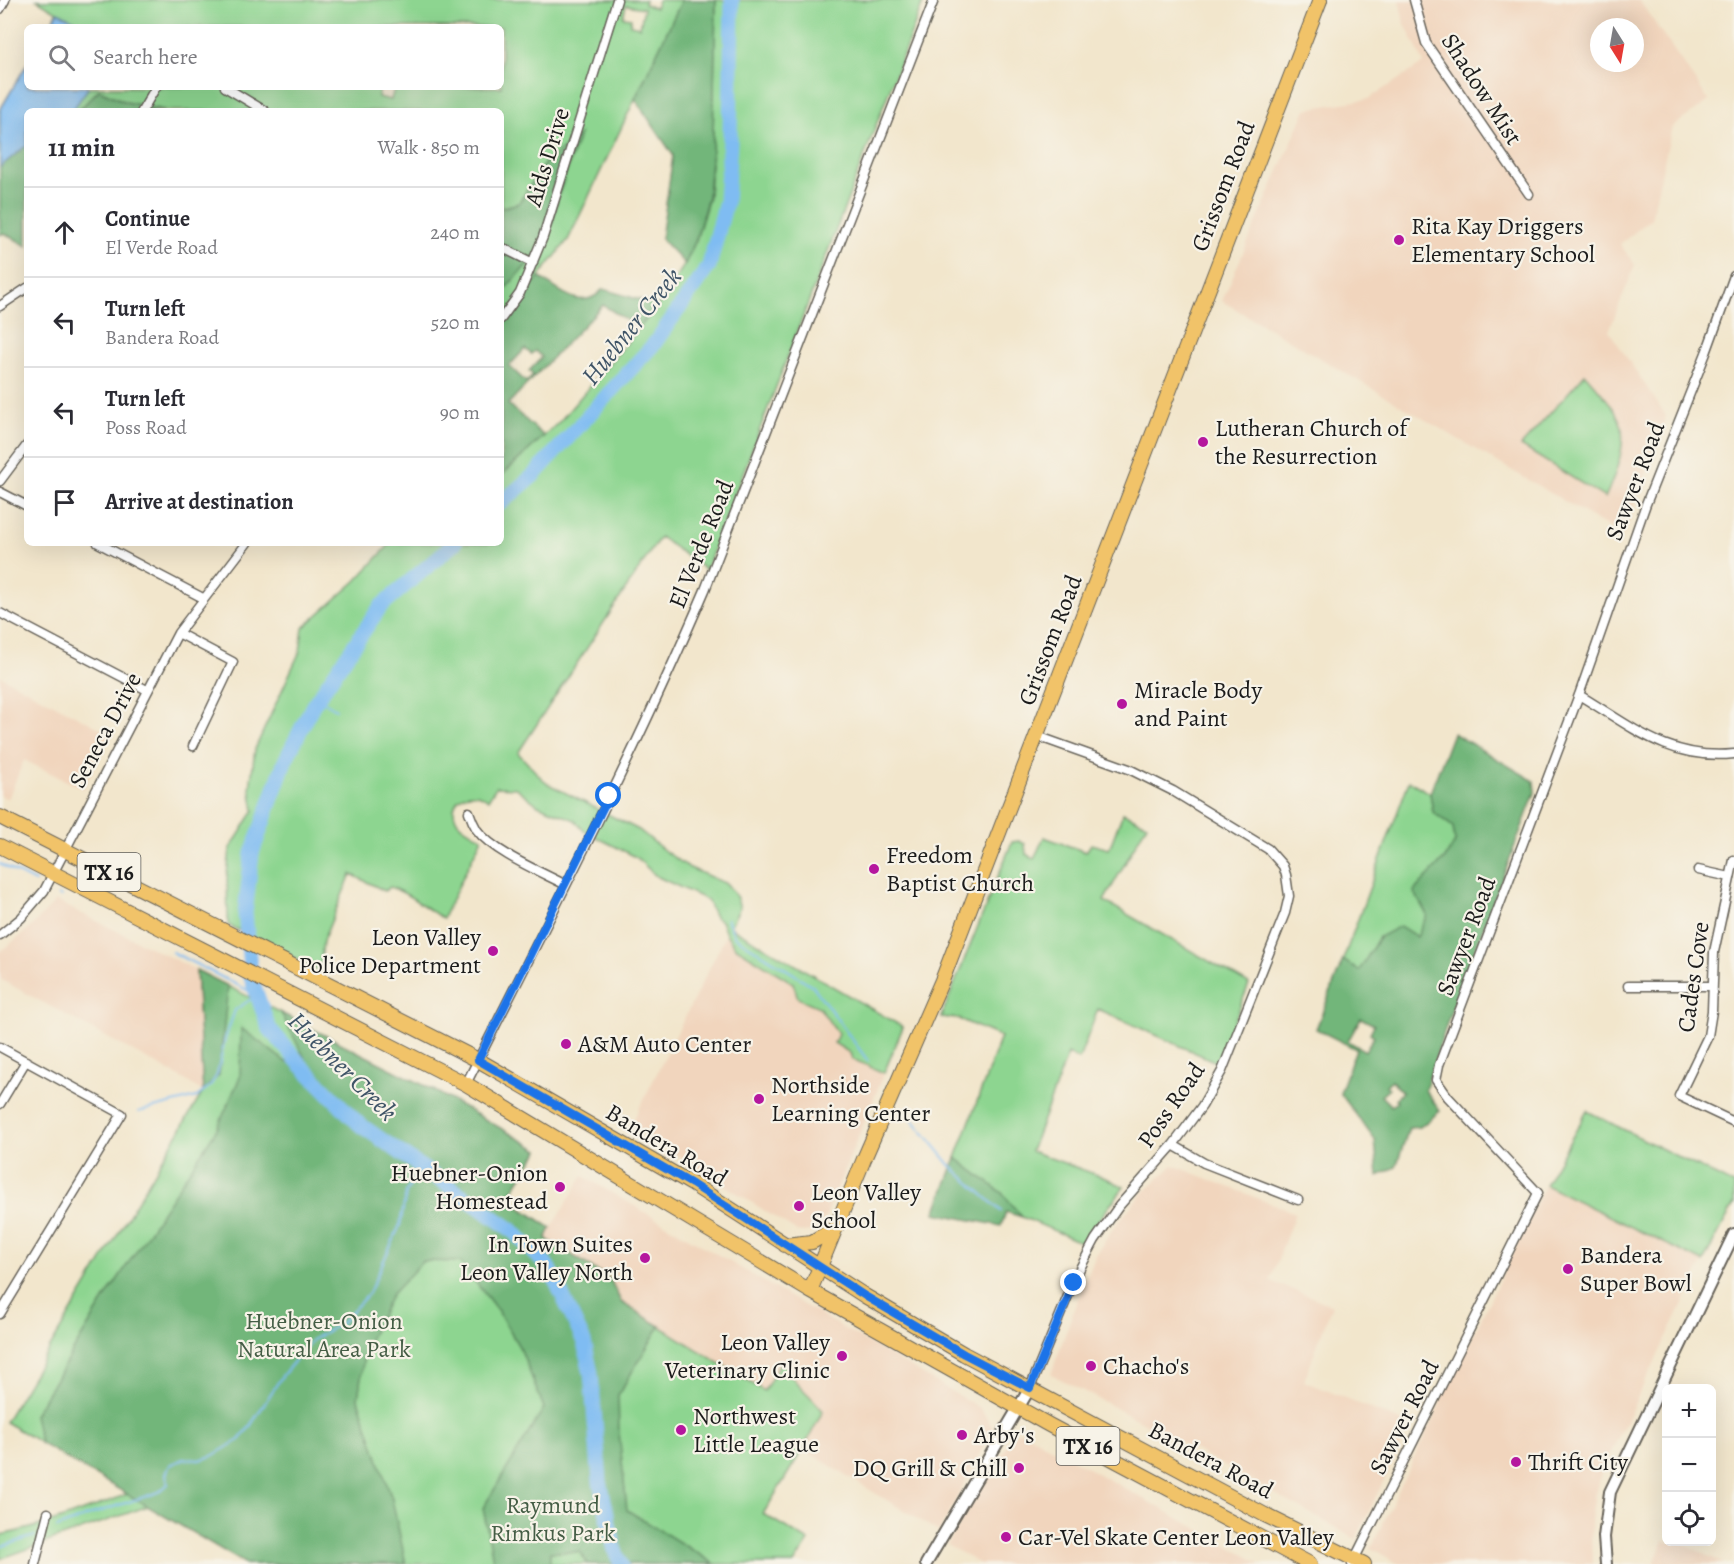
<!DOCTYPE html>
<html lang="en">
<head>
<meta charset="utf-8">
<style>
	:root { --surface:#fff; --page:#f7f7f7; --text:#2b2b33; --muted:#7c7c81; --line:#e1e1e2 }
	body { margin:0; font-family:Alegreya,serif; background:var(--page); color:var(--text) }
	.controls { position:absolute; right:18px; bottom:18px; display:grid; overflow:hidden; border-radius:9px; box-shadow:0 6px 24px #0002 }
	.controls button { width:54px; height:54px; display:grid; place-items:center; padding:0; border:0; border-bottom:2px solid var(--line); background:var(--surface); color:var(--text); font:30px sans-serif }
	.compass { position:absolute; left:1590px; top:18px; width:54px; height:54px; border-radius:50%; background:var(--surface); box-shadow:0 6px 24px #0002; rotate:169deg }
	.stop { position:absolute; width:18px; height:18px; margin:-14px; border:4px solid #1a73e8; border-radius:50%; background:#fff }
	.stop.end { background:#1a73e8; border-color:#fff; box-shadow:0 2px 6px #0008 }
	.list { margin:0; padding:0; list-style:none }
	h2 { display:flex; justify-content:space-between; align-items:center; height:78px; margin:0; padding:0 24px; font-size:26px }
	h2 small { font-size:20px; font-weight:400; color:var(--muted) }
	.list li { display:grid; grid-template-columns:39px 1fr auto; gap:18px; align-items:center; box-sizing:border-box; height:90px; padding:0 24px; border-top:2px solid var(--line) }
	.list b { display:block; font-size:22px; white-space:nowrap }
	.list p { margin:0; font-size:20px; white-space:nowrap; color:var(--muted) }
	.list em { font-size:20px; font-style:normal; color:var(--muted) }
	.icon { flex:none; width:33px; height:33px; fill:none; stroke:currentColor; stroke-width:2; stroke-linecap:round; stroke-linejoin:round }
	.map { position:relative; flex:none; width:1734px; height:1564px; overflow:hidden }
	.search { position:absolute; background:var(--surface); box-shadow:0 6px 24px #0002; left:24px; top:24px; width:480px; height:66px; display:flex; align-items:center; gap:15px; box-sizing:border-box; padding:0 21px; border-radius:9px; color:var(--muted); font-size:22px }
	.panel { position:absolute; background:var(--surface); box-shadow:0 6px 24px #0002; left:24px; top:108px; width:480px; height:438px; border-radius:9px }
	.map>svg:first-child { display:block }
</style>
</head>
<body>
<div class="map">
<svg width="1734" height="1564" viewBox="0 0 1734 1564">
	<rect width="100%" height="100%" fill="#f7f3e8"/>
	<filter id="ink" filterUnits="userSpaceOnUse"><feTurbulence type="fractalNoise" baseFrequency=".0167" numOctaves="2"/><feDisplacementMap in="SourceGraphic" scale="12" xChannelSelector="R" yChannelSelector="G"/><feConvolveMatrix kernelMatrix="1 2 1 2 8 2 1 2 1" color-interpolation-filters="sRGB"/></filter>
	<filter id="wash" filterUnits="userSpaceOnUse"><feTurbulence type="fractalNoise" baseFrequency=".008" numOctaves="4" result="noise"/><feDisplacementMap in="SourceGraphic" scale="24" xChannelSelector="R" yChannelSelector="G"/><feGaussianBlur stdDeviation="1.35" result="paint"/><feColorMatrix in="noise" values="0 0 0 0 0 0 0 0 0 0 0 0 0 0 0 0 0 1.4 0 .05"/><feComposite in="paint" operator="in"/></filter>
	<g filter="url(#wash)">
		<rect width="100%" height="100%" fill="#f2e6cc"/>
		<!-- built -->
		<path fill="#f1d5bd" fill-rule="evenodd" d="M1399,0h240l70,101 -37,26 -21,92 -31,25 15,21 -26,66 57,85 -42,120 -402,-235 84,-192 62,-10 56,-36 -20,-41zM1599,27h36v36h-36z
			M0,676l111,58 -28,55 -59,-29 -16,39 -8,-4z
			M56,901l140,69 7,122 -18,-12 -185,-101v-27l30,-24z
			M730,927l173,100 -77,189 -7,10 -7,5 -9,1 -7,-1 -165,-106z
			M1173,1165l122,48 -25,68 62,24 -28,76 106,44 -54,114 -153,-85 -152,-80 26,-73 19,-46 16,-25 25,-31z
			M583,1176l397,232 13,20 -54,104 -136,-83 20,-38 -12,-15 -18,-17 -4,-9 -8,-7 -17,28 -143,-89 -11,-23 -65,-40z
			M1545,1185l158,77 -102,211 -6,20 -4,31 1,40h-193l-28,-16z
			M1021,1431l240,133h-281l-33,-19 68,-112z
			M1666,1537v5h15l43,22h-71z"/>
		<!-- green -->
		<path fill="#8dd590" stroke="#547856" stroke-width="1.5" fill-rule="evenodd" d="M37,0h608l-1,4 11,4 3,-8h24l-114,240 -38,48 -29,31v-26l47,-51 -3,-79 -26,40 -18,5v-97h-334l-41,-9 -27,-12 -21,21h-51v34l-27,22v-57l27,-46v23h353l-2,10 13,3 3,-11 -8,-2h115v-60h-452l8,-15zM626,5l18,3 -4,19 -10,-2 1,-7 -8,-1z
			M716,0h208c-74,190 -144,380 -218,570l-46,-33 -142,216 28,30 93,47 27,22 24,16 37,16 9,12 4,11 -10,20 173,100 -19,46 -32,-14 -2,-6 -16,-10 4,-9 -19,-27 -21,-9 -5,-15 -58,-36 -9,-13 -5,-13 -6,-4 -8,-17 -51,-24 -20,-19 -52,-26 -9,-11 -37,-15 -22,-17 -20,-1 -8,13c-18,-16 -44,1 -30,22 6,7 16,11 24,16l-39,80c-18,-9 -33,-25 -53,-31l-5,4 -34,-17 -28,67 -3,30 -92,-46 -1,-51 3,-25 24,-39 -4,-22 5,-39 45,-98 3,-23 53,-47 35,-38h110v-67l59,-55 65,-76 33,-40 27,-41 11,-24 13,-43 4,-61z
			M1585,374c12,14 30,32 36,50 6,23 -7,54 -16,74l-84,-52z
			M1409,781l21,12 3,19 20,15 2,15 -9,15 -32,34 13,24 -10,23 -38,-1 -20,35 -16,-12z
			M1123,813l24,11 -43,77 145,83 -31,79 -120,-54 -19,50 -11,-5 -37,97 77,28 16,8 -26,34 -15,22 -61,-26 -20,-24 -46,-35 45,-121 -42,-18 -18,-2 71,-175 7,-1 6,3 1,10 8,5 10,-22 42,15 5,-8 18,5z
			M196,970l239,121 104,59 -32,48 44,30 -5,11 64,40 11,23 143,89 17,-29c7,6 9,14 15,20 9,10 19,18 27,29l-20,38 -40,65 46,27 -15,23h-548l-98,-58 -148,53v-24c44,-8 86,-25 128,-41l-123,-72 198,-330z
			M1587,1111l147,74v19l-31,58 -158,-77z"/>
		<!-- forest -->
		<path fill="#72b67a" stroke="#47694b" stroke-width="1.5" fill-rule="evenodd" d="M682,0h34l-3,136 -5,61 -12,43 -11,24 -24,-25 12,-84 -38,-56z
			M99,90l27,12 41,9h-89z
			M579,135l-21,62 -10,45 -47,51v-85l18,-5 26,-40z
			M27,145v101l-23,-13 -4,2v-68z
			M539,277c20,13 44,36 64,12l55,16 -19,23 -36,-23 -95,99 36,32 -43,40v-157zM525,349l6,5 4,-3 7,6 -13,14 4,4 -7,7 -17,-16z
			M1453,733l81,48 1,12 -87,227 -23,70 15,21 -20,16 -11,1 -13,39 -18,9 -3,-36 -35,-47 16,-44 -40,-20 27,-69 16,11 20,-34 21,-11 17,11 10,-22 -13,-24 32,-34 9,-15 -2,-15 -20,-15 -3,-19zM1361,1018l13,7 -4,8 4,3 -9,15 -17,-10zM1391,1080l11,12 -7,7 2,2 -6,5 -10,-10 8,-7 -3,-3z
			M196,970l32,16 -9,89 -16,17z
			M281,1013l154,78 104,59 -32,49 44,29 -5,11 64,40 11,23 39,24 -42,69 1,37 8,78 88,54h-127l-8,-12h-30v12h-58l1,-4 -10,-52 61,-100 -23,-58 -23,-39 -38,-49 -37,-1 -31,33 -27,54 -7,51 34,100 14,65h-160l-206,-121 -6,-28 70,-115 113,-171 23,-52 1,-49 45,34 24,6z
			M956,1158l46,35 20,24 -16,-5 -5,14 -66,-13z"/>
		<!-- water -->
		<path fill="#7fbcf2" stroke="#4e6c87" stroke-width="1.5" d="M58,12l30,15h-39z
			M27,64v23h62l-17,24h-45v34l-27,22v-57z"/>
		<g fill="none" stroke-linecap="round" stroke-linejoin="round">
			<!-- stream -->
			<path stroke="#7fbcf2" stroke-width="2" d="M318,698l18,11
				M0,864l35,18
				M58,895l3,2
				M727,919l8,18 78,49 55,75
				M905,1110l46,56 50,45
				M138,1112l59,-15 13,-11 7,-11 8,-36 10,-29 22,-15 -85,-43
				M57,1528l38,-15 64,-21 9,-8 -2,-10 4,-9 14,-6 16,1 12,-4 27,-16 10,-12 33,-52 30,-36 29,-17 28,-30 31,-68 6,-32 13,-26
				M0,1547l35,-11"/>
			<!-- river -->
			<path stroke="#7fbcf2" stroke-width="15" d="M501,503l33,-28 120,-131 55,-78 17,-64 4,-61 2,-141
				M455,543l-74,63 -68,99 -28,56 -33,92 -7,60 6,65 18,50 31,36 59,60 153,106 38,39 34,73 7,31 9,109 15,69 6,13"/>
		</g>
	</g>
	<g filter="url(#ink)">
		<g fill="none" stroke-linecap="round" stroke-linejoin="round">
			<defs>
				<path id="minor" d="M1414,0l12,43 103,151
					M0,9l5,-9
					M225,87l40,24
					M142,111l14,-24
					M501,247l32,16
					M0,306l27,-18
					M501,319l19,-26 23,-56 74,-237
					M0,481l27,-36
					M0,492l27,14
					M98,543l105,55
					M0,613l147,77
					M178,633l55,29 -40,84
					M1579,695c52,31 91,66 155,59
					M469,812c2,6 5,13 8,18 16,22 64,42 89,55
					M1734,860l-20,92 -2,59 -4,25 -29,60 55,26
					M1698,870l32,7
					M0,935l21,-17 23,-27 134,-258 69,-90
					M1628,986h84
					M0,1047l122,67 -122,200
					M466,1084c82,-163 167,-326 239,-494l229,-590
					M0,1104l26,-43
					M1173,1145l31,18 94,37
					M1030,1388l47,-114 18,-34 24,-34 54,-61 29,-39 20,-35 63,-158 4,-17 -3,-21 -3,-9 -15,-17 -95,-58 -44,-22 -92,-33
					M35,1564l13,-51
					M1352,1564l186,-371 -90,-96 -12,-17 3,-15 140,-370 67,-191 60,-151 28,-77"/>
				<path id="tertiary" d="M926,1564l104,-176
					M1606,1564l-2,-27 6,-45 124,-258"/>
				<path id="primary" d="M0,817l478,243 214,124 173,112 99,58 301,161 99,49
					M0,846l466,238 344,207 239,134 261,139
					M785,1245l27,-3 22,-13
					M810,1291l54,-132 79,-181 377,-978"/>
			</defs>
			<!-- minor casing -->
			<use href="#minor" stroke="#67635a" stroke-width="11"/>
			<!-- tertiary casing -->
			<use href="#tertiary" stroke="#67635a" stroke-width="14"/>
			<!-- primary casing -->
			<use href="#primary" stroke="#67635a" stroke-width="16"/>
			<!-- minor -->
			<use href="#minor" stroke="#fff" stroke-width="8"/>
			<!-- tertiary -->
			<use href="#tertiary" stroke="#fff" stroke-width="10"/>
			<!-- primary -->
			<use href="#primary" stroke="#f1c369" stroke-width="14"/>
		</g>
	</g>
	<g fill="none" stroke-linecap="round" stroke-linejoin="round" filter="url(#ink)">
		<!-- route -->
		<path stroke="#1a73e8" stroke-width="8" d="M609,796l-131,264 214,124 173,112 99,58 66,34 44,-105"/>
	</g>
	<!-- markers -->
	<g fill="#b5179e" stroke="#f7f3e8" stroke-width="2">
		<circle cx="1399" cy="240" r="6"/>
		<circle cx="1203" cy="442" r="6"/>
		<circle cx="1122" cy="704" r="6"/>
		<circle cx="874" cy="869" r="6"/>
		<circle cx="493" cy="951" r="6"/>
		<circle cx="566" cy="1044" r="6"/>
		<circle cx="759" cy="1099" r="6"/>
		<circle cx="560" cy="1187" r="6"/>
		<circle cx="799" cy="1206" r="6"/>
		<circle cx="645" cy="1258" r="6"/>
		<circle cx="1568" cy="1269" r="6"/>
		<circle cx="842" cy="1356" r="6"/>
		<circle cx="1091" cy="1366" r="6"/>
		<circle cx="681" cy="1430" r="6"/>
		<circle cx="962" cy="1435" r="6"/>
		<circle cx="1516" cy="1462" r="6"/>
		<circle cx="1019" cy="1468" r="6"/>
		<circle cx="1006" cy="1537" r="6"/>
	</g>
	<g text-anchor="middle" stroke-width="4.5" stroke-linejoin="round" paint-order="stroke">
		<!-- shield labels -->
		<g fill="#f7f3e8" stroke="#5e5c59" stroke-width="1.5">
			<rect x="77.5" y="853" width="63" height="38" rx="4.5"/>
			<rect x="1056.5" y="1427" width="63" height="38" rx="4.5"/>
		</g>
		<g font-size="22" font-weight="bold" fill="#1c1c1c">
			<text x="109" y="880">TX 16</text>
			<text x="1088" y="1454">TX 16</text>
		</g>
		<!-- street labels -->
		<g font-size="24" fill="#1c1c1c" stroke="#f7f3e8">
			<text transform="translate(1482 89) rotate(57)" y="8">Shadow Mist</text>
			<text transform="translate(547 157) rotate(-73)" y="8">Aids Drive</text>
			<text transform="translate(1223 186) rotate(-69)" y="8">Grissom Road</text>
			<text transform="translate(1635 481) rotate(-69)" y="8">Sawyer Road</text>
			<text transform="translate(701 544) rotate(-68)" y="8">El Verde Road</text>
			<text transform="translate(1050 640) rotate(-69)" y="8">Grissom Road</text>
			<text transform="translate(105 730) rotate(-62)" y="8">Seneca Drive</text>
			<text transform="translate(1466 936) rotate(-69)" y="8">Sawyer Road</text>
			<text transform="translate(1693 977) rotate(-82)" y="8">Cades Cove</text>
			<text transform="translate(1171 1105) rotate(-55)" y="8">Poss Road</text>
			<text transform="translate(667 1145) rotate(31)" y="8">Bandera Road</text>
			<text transform="translate(1404 1417) rotate(-63)" y="8">Sawyer Road</text>
			<text transform="translate(1211 1460) rotate(28)" y="8">Bandera Road</text>
		</g>
		<!-- poi labels -->
		<g font-size="24" fill="#1c1c1c" stroke="#f7f3e8" text-anchor="start">
			<text x="1411" y="234">Rita Kay Driggers<tspan x="1411" dy="28">Elementary School</tspan></text>
			<text x="1215" y="436">Lutheran Church of<tspan x="1215" dy="28">the Resurrection</tspan></text>
			<text x="1134" y="698">Miracle Body<tspan x="1134" dy="28">and Paint</tspan></text>
			<text x="886" y="863">Freedom<tspan x="886" dy="28">Baptist Church</tspan></text>
			<text x="481" y="945" text-anchor="end">Leon Valley<tspan x="481" dy="28">Police Department</tspan></text>
			<text x="578" y="1052">A&amp;M Auto Center</text>
			<text x="771" y="1093">Northside<tspan x="771" dy="28">Learning Center</tspan></text>
			<text x="548" y="1181" text-anchor="end">Huebner-Onion<tspan x="548" dy="28">Homestead</tspan></text>
			<text x="811" y="1200">Leon Valley<tspan x="811" dy="28">School</tspan></text>
			<text x="633" y="1252" text-anchor="end">In Town Suites<tspan x="633" dy="28">Leon Valley North</tspan></text>
			<text x="1580" y="1263">Bandera<tspan x="1580" dy="28">Super Bowl</tspan></text>
			<text x="830" y="1350" text-anchor="end">Leon Valley<tspan x="830" dy="28">Veterinary Clinic</tspan></text>
			<text x="1103" y="1374">Chacho's</text>
			<text x="693" y="1424">Northwest<tspan x="693" dy="28">Little League</tspan></text>
			<text x="974" y="1443">Arby's</text>
			<text x="1528" y="1470">Thrift City</text>
			<text x="1007" y="1476" text-anchor="end">DQ Grill &amp; Chill</text>
			<text x="1018" y="1545">Car-Vel Skate Center Leon Valley</text>
		</g>
		<!-- park labels -->
		<g font-size="24" fill="#445d45" stroke="#f7f3e8">
			<text x="324" y="1329">Huebner-Onion<tspan x="324" dy="28">Natural Area Park</tspan></text>
			<text x="553" y="1513">Raymund<tspan x="553" dy="28">Rimkus Park</tspan></text>
		</g>
		<!-- water labels -->
		<g font-size="26" font-style="italic" fill="#3f5467" stroke="#f7f3e8">
			<text transform="translate(631 326) rotate(-51)" y="9">Huebner Creek</text>
			<text transform="translate(343 1066) rotate(45)" y="9">Huebner Creek</text>
		</g>
	</g>
</svg>
<div class="controls">
<button>+</button>
<button>−</button>
<button><svg class="icon" aria-label="locate" viewBox="0 0 24 24"><circle cx="12" cy="12" r="6"/><path d="M12 2v4M12 18v4M2 12h4M18 12h4"/></svg></button>
</div>
<svg class="compass" viewBox="-18 -18 36 36"><path d="M0-13l5 13h-10z" fill="#e53935"/><path d="M0 13l5-13h-10z" fill="#7c7c81"/></svg>
<div class="stop" style="left:609px;top:796px"></div>
<div class="stop end" style="left:1074px;top:1283px"></div>
<div class="search"><svg class="icon" aria-label="search" viewBox="0 0 24 24"><circle cx="10" cy="10" r="6"/><path d="M15 15l6 6"/></svg>Search here</div>
<section class="panel">
<h2>11 min<small>Walk · 850 m</small></h2>
<ul class="list">
<li><svg class="icon" aria-label="ahead" viewBox="0 0 24 24"><path d="M12 20V5M6 11l6-6 6 6"/></svg><div><b>Continue</b><p>El Verde Road</p></div><em>240 m</em></li>
<li><svg class="icon" aria-label="left" viewBox="0 0 24 24"><path d="M17 20v-9H6M10 6l-5 5 5 5"/></svg><div><b>Turn left</b><p>Bandera Road</p></div><em>520 m</em></li>
<li><svg class="icon" aria-label="left" viewBox="0 0 24 24"><path d="M17 20v-9H6M10 6l-5 5 5 5"/></svg><div><b>Turn left</b><p>Poss Road</p></div><em>90 m</em></li>
<li><svg class="icon" aria-label="arrive" viewBox="0 0 24 24"><path d="M6 21V4h12l-3 4 3 4H6"/></svg><div><b>Arrive at destination</b></div></li>
</ul>
</section>
</div>
</body>
</html>
